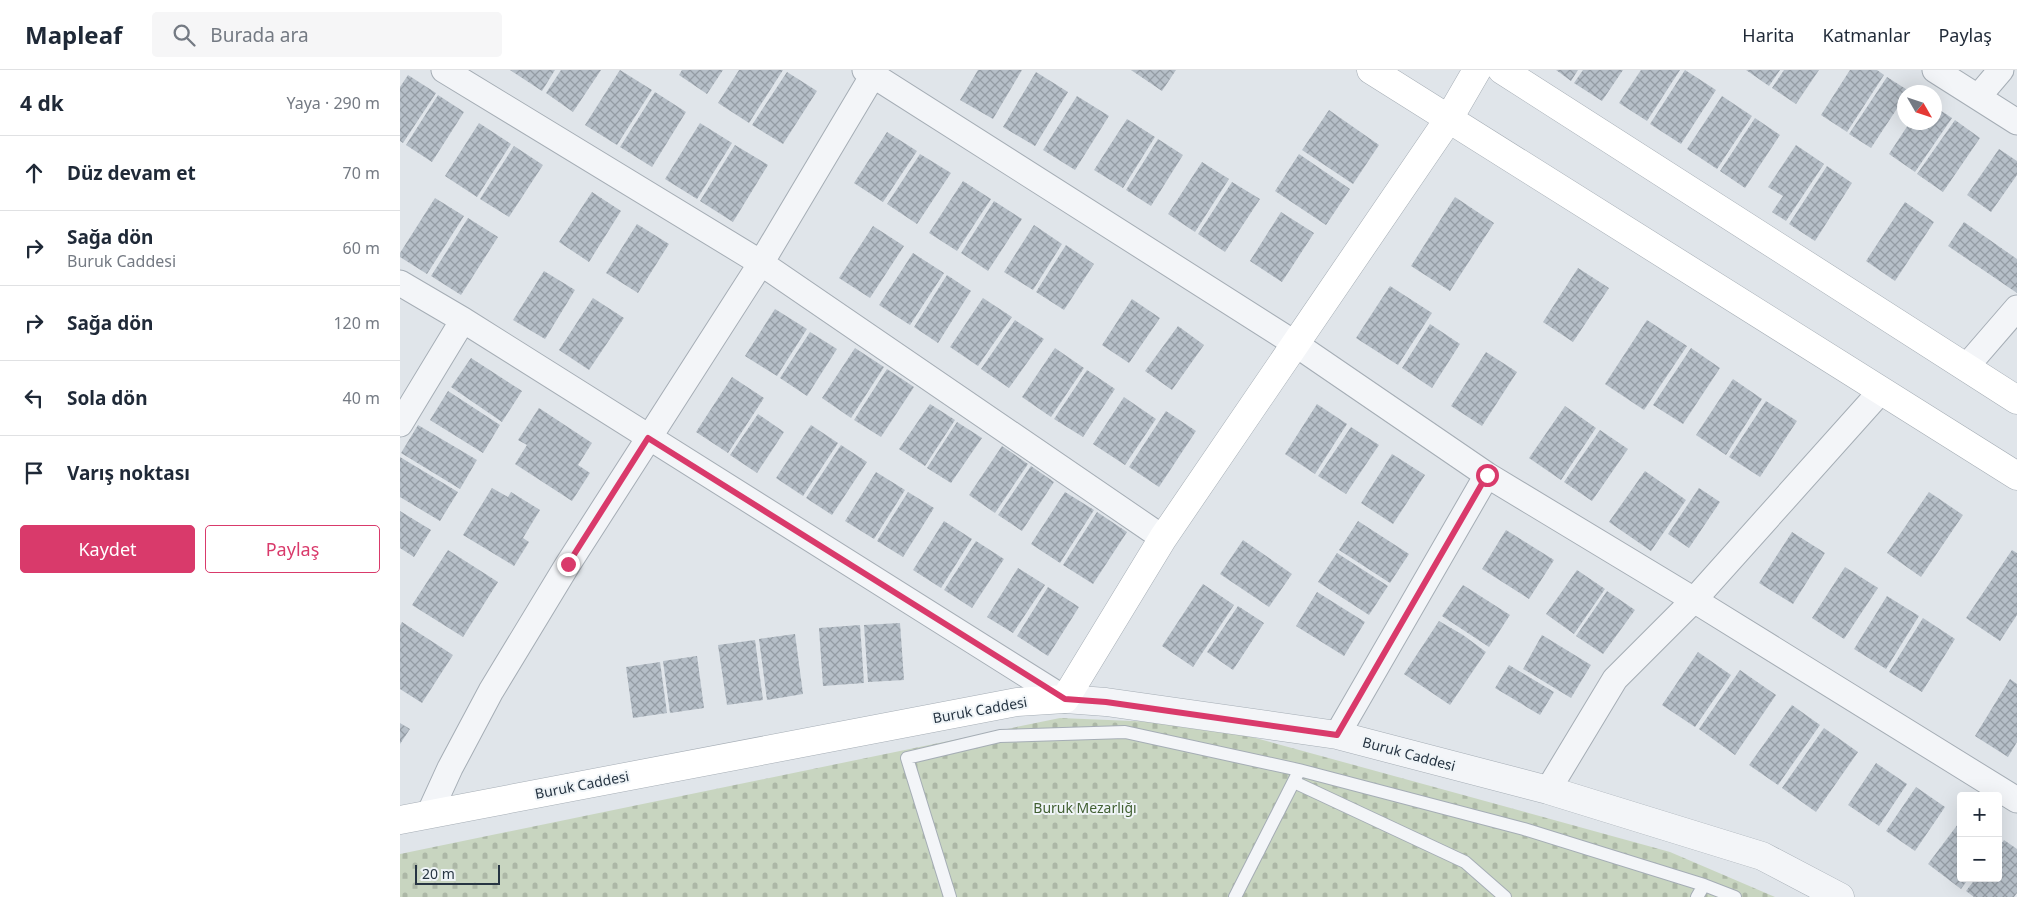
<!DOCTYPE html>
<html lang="tr">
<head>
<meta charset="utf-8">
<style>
	:root { --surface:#fff; --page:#f6f6f7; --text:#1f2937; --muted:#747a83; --line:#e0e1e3; --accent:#d93a6b }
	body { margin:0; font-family:"Noto Sans",sans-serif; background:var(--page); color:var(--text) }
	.controls { position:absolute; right:15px; bottom:15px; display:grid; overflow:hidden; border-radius:5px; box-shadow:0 5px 20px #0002 }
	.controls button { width:45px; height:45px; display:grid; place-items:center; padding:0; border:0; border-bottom:1px solid var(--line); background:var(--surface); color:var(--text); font:25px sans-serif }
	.compass { position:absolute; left:1497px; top:15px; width:45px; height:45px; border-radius:50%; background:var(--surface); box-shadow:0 5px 20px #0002; rotate:129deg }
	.scale { position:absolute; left:15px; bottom:12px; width:85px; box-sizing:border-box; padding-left:5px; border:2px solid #273543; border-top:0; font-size:14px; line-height:18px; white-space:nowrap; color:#273543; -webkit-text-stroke:4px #eff4f7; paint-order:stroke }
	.stop { position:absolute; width:15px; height:15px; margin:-11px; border:4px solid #d93a6b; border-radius:50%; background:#fff }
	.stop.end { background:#d93a6b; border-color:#fff; box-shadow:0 1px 5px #0008 }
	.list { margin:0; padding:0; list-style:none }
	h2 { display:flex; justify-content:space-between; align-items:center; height:65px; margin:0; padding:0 20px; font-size:21px }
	h2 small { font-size:16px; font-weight:400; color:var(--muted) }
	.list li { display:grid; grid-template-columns:32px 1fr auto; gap:15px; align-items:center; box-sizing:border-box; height:75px; padding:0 20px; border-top:1px solid var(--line) }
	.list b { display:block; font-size:19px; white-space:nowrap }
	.list p { margin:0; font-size:16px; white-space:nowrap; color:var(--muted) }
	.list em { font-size:16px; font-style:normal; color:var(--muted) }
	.actions { display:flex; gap:10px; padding:15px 20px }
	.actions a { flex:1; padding:11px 0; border:1px solid var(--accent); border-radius:5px; text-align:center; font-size:18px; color:var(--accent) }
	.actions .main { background:var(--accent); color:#fff }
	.icon { flex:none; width:28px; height:28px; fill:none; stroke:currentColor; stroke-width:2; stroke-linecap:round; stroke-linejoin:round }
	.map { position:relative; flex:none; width:1617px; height:827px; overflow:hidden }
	header { display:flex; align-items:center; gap:30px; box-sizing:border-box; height:70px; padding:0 25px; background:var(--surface); border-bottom:1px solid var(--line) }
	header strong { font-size:24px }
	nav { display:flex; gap:28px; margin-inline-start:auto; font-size:18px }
	.search { width:350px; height:45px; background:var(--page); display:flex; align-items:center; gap:12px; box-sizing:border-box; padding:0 18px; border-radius:5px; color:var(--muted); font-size:19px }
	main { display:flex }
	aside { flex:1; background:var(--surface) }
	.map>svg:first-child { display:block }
</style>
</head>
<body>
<header>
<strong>Mapleaf</strong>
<div class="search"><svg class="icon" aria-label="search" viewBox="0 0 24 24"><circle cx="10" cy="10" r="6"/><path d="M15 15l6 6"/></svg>Burada ara</div>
<nav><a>Harita</a><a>Katmanlar</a><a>Paylaş</a></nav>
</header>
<main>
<aside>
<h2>4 dk<small>Yaya · 290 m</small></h2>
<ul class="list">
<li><svg class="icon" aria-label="ahead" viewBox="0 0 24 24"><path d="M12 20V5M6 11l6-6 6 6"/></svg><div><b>Düz devam et</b></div><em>70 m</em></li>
<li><svg class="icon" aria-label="right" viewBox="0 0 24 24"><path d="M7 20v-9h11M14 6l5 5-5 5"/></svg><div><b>Sağa dön</b><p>Buruk Caddesi</p></div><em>60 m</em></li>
<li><svg class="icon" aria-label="right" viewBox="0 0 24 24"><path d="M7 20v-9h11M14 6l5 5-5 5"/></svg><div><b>Sağa dön</b></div><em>120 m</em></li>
<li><svg class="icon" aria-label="left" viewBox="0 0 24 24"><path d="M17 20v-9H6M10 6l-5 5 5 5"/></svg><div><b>Sola dön</b></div><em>40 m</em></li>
<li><svg class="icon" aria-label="arrive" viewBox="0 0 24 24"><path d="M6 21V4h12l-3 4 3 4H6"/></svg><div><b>Varış noktası</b></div></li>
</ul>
<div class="actions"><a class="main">Kaydet</a><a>Paylaş</a></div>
</aside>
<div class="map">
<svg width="1617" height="827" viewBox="0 0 1617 827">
	<defs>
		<pattern id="cemetery-stones" width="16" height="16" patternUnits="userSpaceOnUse" patternTransform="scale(1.25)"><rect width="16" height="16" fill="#c8d5c0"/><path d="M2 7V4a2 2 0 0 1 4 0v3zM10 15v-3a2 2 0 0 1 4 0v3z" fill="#acb7a6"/></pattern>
		<pattern id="building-cross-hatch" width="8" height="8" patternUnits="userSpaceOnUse" patternTransform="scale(1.25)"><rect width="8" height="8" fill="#b6bfc8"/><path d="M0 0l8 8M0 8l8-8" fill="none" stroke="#949ca4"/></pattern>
	</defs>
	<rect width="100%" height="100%" fill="#e0e5ea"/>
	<!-- cemetery -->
	<path fill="url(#cemetery-stones)" d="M660,648l145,6 465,128 105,45h-1375v-43z"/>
	<!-- building -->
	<path fill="url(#building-cross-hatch)" d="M110,0h45l-13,21z
		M161,0h40l-28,42 -27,-19z
		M220,0l32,20 -35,55 -32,-20z
		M282,0h41l-16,24 -28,-19z
		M339,0h44l-34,53 -31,-20z
		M578,0h44l-29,49 -33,-19z
		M731,0h45l-14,21z
		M1156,0h22l-7,11z
		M1183,0h40l-21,31 -28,-18z
		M1241,0h39l-33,51 -28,-18z
		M1285,0l31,20 -35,54 -31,-20z
		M1346,0h34l-11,16z
		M1384,0h35l-23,34 -24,-16z
		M1450,0h27l7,5 -37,57 -26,-17z
		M387,2l30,19 -34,53 -31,-19z
		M636,2l32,20 -33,54 -32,-19z
		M8,5l28,18 -33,50 -3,-2v-54z
		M1487,7l22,14 -5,1v6l-33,50 -22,-14z
		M255,22l31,20 -34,55 -32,-20z
		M38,25l26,17 -32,50 -26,-17z
		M677,26l32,20 -34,54 -32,-20z
		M1322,26l30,20 -35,53 -30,-20z
		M1534,36l18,12 -37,54 -26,-18 21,-32h24z
		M929,40l50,35 -26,39 -51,-34z
		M1355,48l25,17 -35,53 -25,-17z
		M727,49l28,18 -32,51 -29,-18z
		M1555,50l25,18 -37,54 -26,-18z
		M79,53l32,21 -34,53 -32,-21z
		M300,53l32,20 -35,56 -32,-20z
		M487,62l30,19 -34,51 -29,-19z
		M758,69l25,16 -32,51 -25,-16z
		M335,75l33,20 -35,57 -33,-21z
		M1396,75l28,19 -38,57 -14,-9 11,-16 -15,-9z
		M114,76l29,19 -34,52 -29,-18z
		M1599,79l18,12v14l-26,37 -24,-17z
		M520,84l31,19 -34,51 -30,-20z
		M899,84l51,35 -24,36 -51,-34z
		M802,92l27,17 -34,53 -27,-18z
		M1427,96l25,17 -37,58 -26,-17z
		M563,111l28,18 -34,52 -28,-18z
		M832,112l28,17 -35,53 -27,-18z
		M192,122l29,19 -32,51 -30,-20z
		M1055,127l39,26 -44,68 -39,-25z
		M35,128l29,18 -37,58 -27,-17v-4z
		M594,131l28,18 -34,52 -27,-18z
		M1505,132l29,20 -39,59 -29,-20z
		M881,142l33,21 -32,49 -32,-21z
		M68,148l30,19 -37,58 -30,-19z
		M1564,152l53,37v34l-69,-47z
		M237,154l32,20 -31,49 -32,-20z
		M634,155l28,19 -29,46 -29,-18z
		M473,156l31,20 -34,52 -31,-20z
		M666,175l28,19 -30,46 -28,-18z
		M513,183l31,20 -34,52 -31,-20z
		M1178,198l31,20 -36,54 -30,-20z
		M144,201l31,19 -30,49 -32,-19z
		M547,205l24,16 -33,52 -24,-16z
		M990,216l42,27 -34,52 -42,-27z
		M193,228l31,20 -35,52 -30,-20z
		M583,228l29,19 -34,49 -28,-19z
		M732,229l28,19 -31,45 -27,-18z
		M375,239l32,20 -30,47 -32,-20z
		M615,250l29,19 -35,49 -28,-19z
		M1247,250l40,26 -43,64 -39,-26z
		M1030,254l30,20 -28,44 -30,-20z
		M778,256l26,19 -32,45 -27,-19z
		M410,262l27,17 -30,47 -27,-18z
		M455,278l29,19 -33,51 -29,-20z
		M655,278l29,20 -33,49 -29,-20z
		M1291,278l29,20 -37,56 -30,-19z
		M1086,282l31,20 -35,54 -31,-20z
		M71,288l51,33 -20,31 -51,-35z
		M487,299l27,18 -33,50 -27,-17z
		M687,300l28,19 -32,48 -29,-18z
		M332,307l32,21 -36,55 -32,-21z
		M1333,309l29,20 -36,56 -30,-20z
		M48,321l52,34 -17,28 -53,-33z
		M724,327l32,22 -31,46 -32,-21z
		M1366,331l31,20 -37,56 -31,-20z
		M530,334l25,16 -30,46 -26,-17z
		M917,334l30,20 -32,50 -30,-20z
		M1165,336l31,22 -35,52 -32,-22z
		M139,338l53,35 -14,22 12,8 -18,28 -57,-37 12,-19 -9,-5z
		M766,341l30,20 -37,56 -30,-20z
		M358,344l26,18 -27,41 -27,-18z
		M557,352l25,16 -31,45 -24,-15z
		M18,355l59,35 -17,29 -59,-36z
		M411,355l27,18 -35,53 -27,-18z
		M951,357l28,18 -33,49 -28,-18z
		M1200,360l28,19 -36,52 -28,-19z
		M441,375l26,17 -35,53 -26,-17z
		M602,376l26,18 -33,49 -26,-18z
		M992,384l33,21 -32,49 -32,-21z
		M0,387l58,35 -18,29 -40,-24z
		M631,396l23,16 -32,49 -24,-16z
		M1245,401l41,29 -35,51 -42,-29z
		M476,402l29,18 -31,49 -29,-18z
		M92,418l16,9 3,-5 29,18 -17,28 6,4 -15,24 -51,-31z
		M1299,418l21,14 -31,46 -21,-14z
		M508,422l26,16 -31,49 -26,-16z
		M665,422l29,18 -34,53 -29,-19z
		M1529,422l34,23 -42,62 -34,-24z
		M0,441l31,19 -17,27 -14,-9z
		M697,442l30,20 -34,52 -30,-19z
		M544,451l28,18 -31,49 -28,-18z
		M958,451l51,33 -19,29 -51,-33z
		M1106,460l48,30 -25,39 -47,-30z
		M1392,462l33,21 -32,51 -34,-21z
		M843,470l49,34 -23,33 -49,-33z
		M576,471l28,18 -32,49 -28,-18z
		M48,480l50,32 -35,55 -51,-32z
		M1612,480l5,3v62l-17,26 -34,-23z
		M937,483l51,33 -19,29 -51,-33z
		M1445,497l33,21 -34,51 -32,-21z
		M618,498l27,17 -32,48 -26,-16z
		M1177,500l28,19 -31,45 -28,-20z
		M803,514l31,21 -41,62 -31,-21z
		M1063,515l47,30 -21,32 -47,-31z
		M648,517l31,20 -31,49 -31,-20z
		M1207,521l28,19 -32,44 -27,-18z
		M917,522l48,30 -21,34 -48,-30z
		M1487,526l32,20 -33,53 -32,-20z
		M838,536l26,17 -31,47 -26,-18z
		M1523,548l32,21 -33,53 -33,-20z
		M1039,551l24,14 23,17 -36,53 -46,-31z
		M2,552l51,33 -31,48 -22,-14v-63z
		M500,553l4,57 -36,2 -4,-57z
		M460,555l4,58 -41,3 -4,-58z
		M395,564l8,60 -36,6 -8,-61z
		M1142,565l49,30 -20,33 -48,-29z
		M355,570l8,60 -36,5 -9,-60z
		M1298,582l33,23 -36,52 -33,-22z
		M297,586l7,52 -34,5 -7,-52z
		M260,592l7,51 -34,5 -7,-51z
		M1109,595l45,27 -14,23 -45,-27z
		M1340,600l36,25 -41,60 -36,-26z
		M1610,609l7,5v58l-9,15 -33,-21z
		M1392,635l28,20 -42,60 -29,-20z
		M0,653l10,6 -10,15z
		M1424,658l34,24 -42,60 -34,-24z
		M1476,693l31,21 -28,42 -31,-21z
		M1516,717l29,20 -30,44 -29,-20z
		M1561,750v58h8l-8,11 -33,-25z
		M1604,770l13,9v44l-3,4h-40l-8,-6 10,-13h22v-30z"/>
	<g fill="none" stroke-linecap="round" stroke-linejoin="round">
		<defs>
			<path id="service" d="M894,712l171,80 40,35
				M550,827l-43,-139 93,-22 125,-4 174,38 225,59 180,56 31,12
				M835,827l62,-122
				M1297,827l7,-12"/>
			<path id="minor" d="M44,0l317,193 402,275
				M465,0l429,273 193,132 207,125 323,200
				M1535,0l82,52
				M1578,27l23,-27
				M0,213l63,37 602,379
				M1566,297l51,-59
				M0,354l63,-104
				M937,665l150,-260
				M1148,720l67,-111 79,-79 187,-209
				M29,744l21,-46 41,-77 77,-127 193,-301 115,-193"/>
			<path id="tertiary" d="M665,629l41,3 231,33 211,55 214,66 78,41"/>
			<path id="secondary" d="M971,0l646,406
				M1102,0l515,330
				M0,750l617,-118 48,-3 98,-161 285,-418 29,-50"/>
		</defs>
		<!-- service casing -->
		<use href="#service" stroke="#a5adb5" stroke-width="14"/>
		<!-- minor casing -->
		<use href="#minor" stroke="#a5adb5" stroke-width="27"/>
		<!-- tertiary casing -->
		<use href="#tertiary" stroke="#a5adb5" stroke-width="29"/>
		<!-- secondary casing -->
		<use href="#secondary" stroke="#a5adb5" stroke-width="29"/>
		<!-- service -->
		<use href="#service" stroke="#f3f5f8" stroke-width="12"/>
		<!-- minor -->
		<use href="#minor" stroke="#f3f5f8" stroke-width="25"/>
		<!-- tertiary -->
		<use href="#tertiary" stroke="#f3f5f8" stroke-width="28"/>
		<!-- secondary -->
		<use href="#secondary" stroke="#fff" stroke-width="28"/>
	</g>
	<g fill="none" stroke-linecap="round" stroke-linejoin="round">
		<!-- route -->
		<path stroke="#d93a6b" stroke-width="6" d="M168,494l80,-126 417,261 41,3 231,33 150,-260"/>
	</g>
	<g text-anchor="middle" stroke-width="4" stroke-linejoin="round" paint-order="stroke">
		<!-- street labels -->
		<g font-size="14" fill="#273543" stroke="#eff4f7">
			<text transform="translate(580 640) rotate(-10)" y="5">Buruk Caddesi</text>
			<text transform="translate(1009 684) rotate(15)" y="5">Buruk Caddesi</text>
			<text transform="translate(182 715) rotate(-11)" y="5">Buruk Caddesi</text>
		</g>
		<!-- park labels -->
		<g font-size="14" fill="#426033" stroke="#eff4f7">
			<text x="685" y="743">Buruk Mezarlığı</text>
		</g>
	</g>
</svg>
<div class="controls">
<button>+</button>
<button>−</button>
</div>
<svg class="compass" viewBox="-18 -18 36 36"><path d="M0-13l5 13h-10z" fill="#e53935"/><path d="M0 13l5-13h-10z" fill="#747a83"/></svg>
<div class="scale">20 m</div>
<div class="stop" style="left:1087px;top:405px"></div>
<div class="stop end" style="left:168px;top:494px"></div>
</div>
</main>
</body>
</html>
